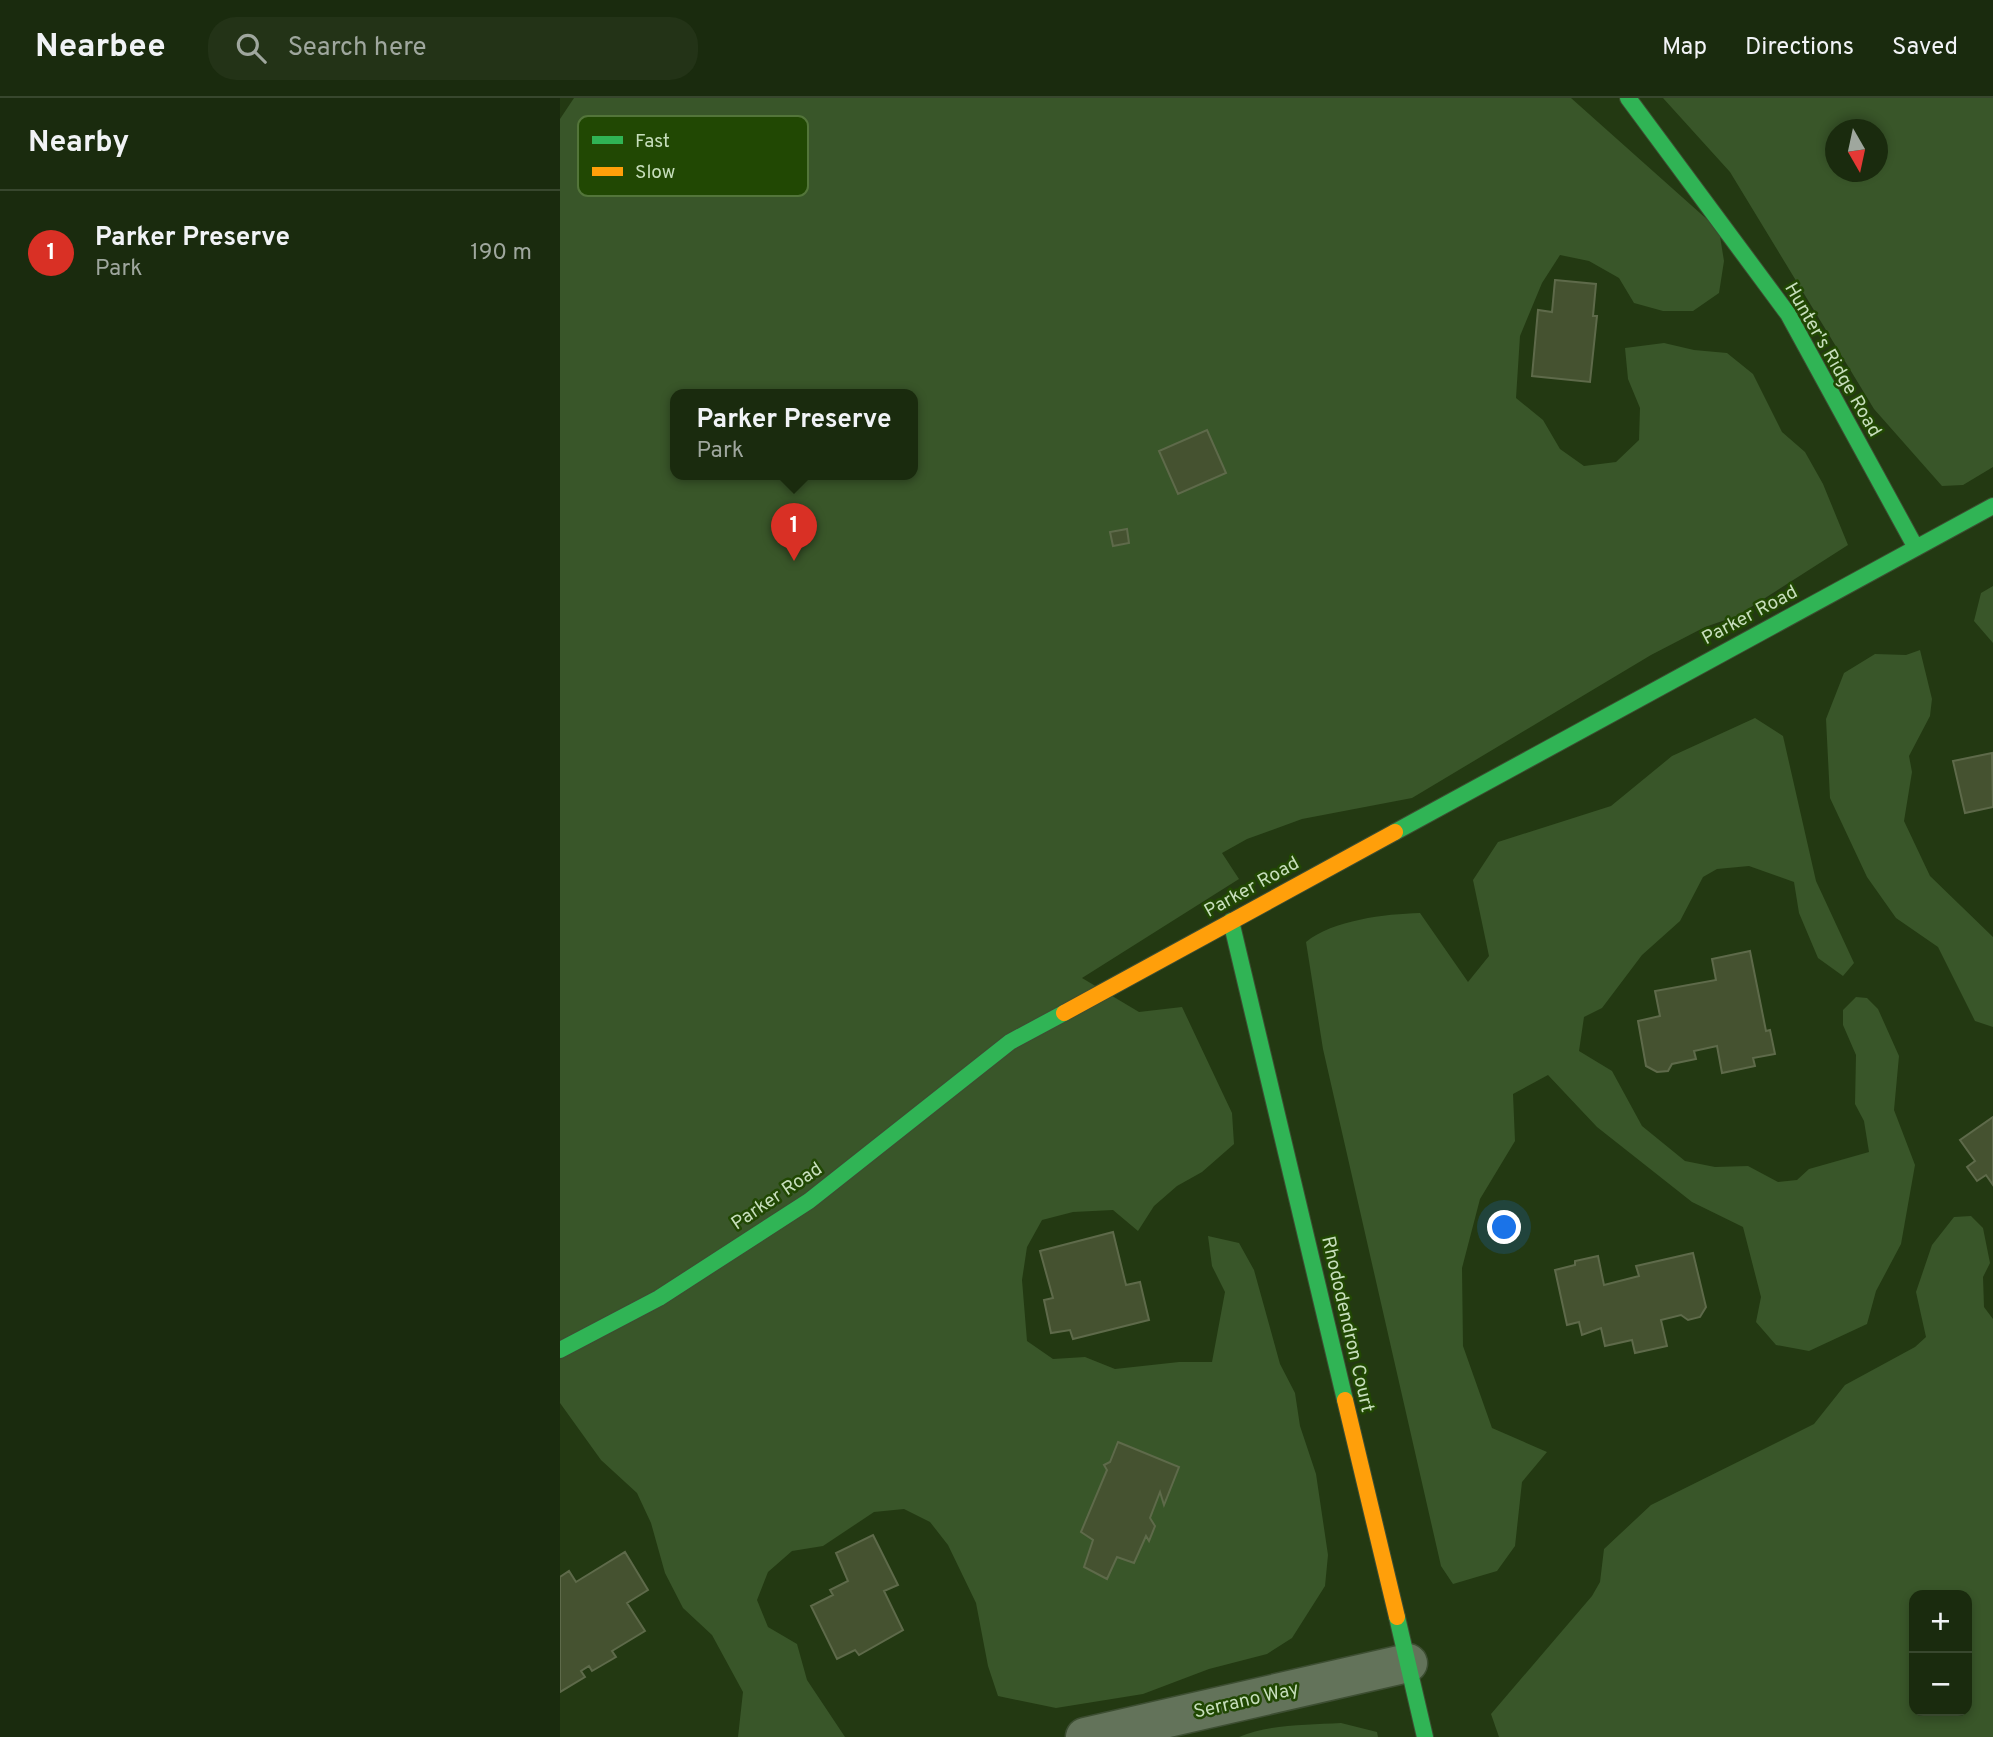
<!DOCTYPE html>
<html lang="en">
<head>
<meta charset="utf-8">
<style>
	:root { --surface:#1a2b0e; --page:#233317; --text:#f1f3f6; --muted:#9fa79e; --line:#38472e; --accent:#d93025 }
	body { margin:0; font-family:Overpass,sans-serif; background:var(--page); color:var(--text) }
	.controls { position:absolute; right:21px; bottom:21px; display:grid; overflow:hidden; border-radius:14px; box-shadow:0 4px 10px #0003 }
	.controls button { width:63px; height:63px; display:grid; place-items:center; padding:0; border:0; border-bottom:2px solid var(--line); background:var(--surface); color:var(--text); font:35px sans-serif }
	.compass { position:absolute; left:1265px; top:21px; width:63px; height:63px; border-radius:50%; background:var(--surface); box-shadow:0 4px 10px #0003; rotate:171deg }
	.you { position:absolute; left:945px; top:1130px; width:24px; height:24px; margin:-18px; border:5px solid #fff; border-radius:50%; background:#1a73e8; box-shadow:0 0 0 10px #1a73e833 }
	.badge { display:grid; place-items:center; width:46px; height:46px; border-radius:50%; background:var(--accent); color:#fff; font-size:23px; font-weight:700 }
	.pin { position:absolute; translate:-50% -58px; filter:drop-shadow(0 2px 4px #0008) }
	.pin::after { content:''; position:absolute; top:37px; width:24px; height:21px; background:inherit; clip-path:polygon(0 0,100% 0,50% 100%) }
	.popup { position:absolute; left:110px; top:291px; width:248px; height:91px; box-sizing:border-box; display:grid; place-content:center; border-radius:14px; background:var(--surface); filter:drop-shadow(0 2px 5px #0005); font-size:23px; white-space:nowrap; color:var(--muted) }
	.popup b { font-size:26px; color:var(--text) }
	.popup::after { content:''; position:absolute; left:50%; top:100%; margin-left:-14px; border:14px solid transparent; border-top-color:var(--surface) }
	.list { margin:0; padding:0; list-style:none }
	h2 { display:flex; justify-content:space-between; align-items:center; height:91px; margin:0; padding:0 28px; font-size:30px }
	h2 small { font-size:23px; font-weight:400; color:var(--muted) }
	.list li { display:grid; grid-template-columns:46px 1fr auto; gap:21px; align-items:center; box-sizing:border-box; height:126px; padding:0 28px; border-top:2px solid var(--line) }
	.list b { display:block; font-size:26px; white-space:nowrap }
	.list p { margin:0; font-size:23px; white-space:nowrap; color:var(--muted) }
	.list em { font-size:23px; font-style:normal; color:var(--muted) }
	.icon { flex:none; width:38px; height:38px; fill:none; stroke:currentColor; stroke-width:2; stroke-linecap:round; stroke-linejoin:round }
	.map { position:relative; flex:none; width:1433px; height:1639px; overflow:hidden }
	header { display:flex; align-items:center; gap:42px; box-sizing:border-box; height:98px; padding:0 35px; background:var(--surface); border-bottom:2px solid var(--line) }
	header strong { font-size:33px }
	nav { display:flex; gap:38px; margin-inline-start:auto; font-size:24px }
	.search { width:490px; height:63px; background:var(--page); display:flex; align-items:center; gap:18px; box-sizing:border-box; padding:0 24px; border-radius:28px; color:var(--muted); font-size:26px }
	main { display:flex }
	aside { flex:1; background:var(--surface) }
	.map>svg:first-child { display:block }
</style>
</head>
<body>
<header>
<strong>Nearbee</strong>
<div class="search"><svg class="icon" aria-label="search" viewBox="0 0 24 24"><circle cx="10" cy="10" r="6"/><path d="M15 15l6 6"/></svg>Search here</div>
<nav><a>Map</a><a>Directions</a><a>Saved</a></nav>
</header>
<main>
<aside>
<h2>Nearby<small></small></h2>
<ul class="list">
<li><span class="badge">1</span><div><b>Parker Preserve</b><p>Park</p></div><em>190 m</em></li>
</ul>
</aside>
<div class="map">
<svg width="1433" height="1639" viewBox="0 0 1433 1639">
	<rect width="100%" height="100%" fill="#233912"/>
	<!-- green -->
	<path fill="#395629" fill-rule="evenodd" d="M14,0h997l148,132 5,31 -5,32 -26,18h-30l-29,-8 -15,-25 -30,-17 -29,-6 -18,28 -22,53 -4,62 27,22 17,29 24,17 32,-4 23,-22 1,-32 -12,-29 -3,-31 39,-5 30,7 33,3 26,21 29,58 23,20 18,32 25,61 -111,71 -32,11 -54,28 -239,143 -110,21 -55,20 -25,14 17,26 -157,99 57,34 43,-5 50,106 2,31 -32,28 -25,14 -23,20 -16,25 -25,-21 -40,2 -31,8 -15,27 -5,33 5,61 26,18 32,-2 30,12 64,-7h33l13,-70 -13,-26 -4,-30 31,7 15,27 26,94 15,29 5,33 16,48 12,81 -3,31 -33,52 -25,16 -58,15 -66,25 -87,14 -58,-12 -10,-30 -12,-63 -28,-58 -18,-23 -26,-13 -30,3 -51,34 -31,5 -24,21 -11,28 11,27 29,17 10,36 38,57h-107l5,-45 -31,-57 -29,-27 -18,-35 -14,-50 -14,-30 -36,-33 -41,-57v-1284zM115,297h238v80h-238z
		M1103,0h330v369l-30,18 -21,1 -68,-77 -144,-237zM1276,32h42v42h-42z
		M1433,488v57l-19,-22 7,-28z
		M1360,552l12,49 -2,17 -21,40 3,16 -8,49 26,55 63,61v90l-18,-6 -37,-74 -42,-29 -29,-41 -37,-79 -4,-79 18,-46 31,-19 31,1z
		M1195,620l28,18 33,145 38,82 -11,13 -25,-18 -19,-45 -5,-31 -45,-16 -32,3 -14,8 -23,44 -38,34 -40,53 -18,9 -5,34 33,20 30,55 43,35 30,6 33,-1 30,16 19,-2 12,-11 60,-17 -5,-31 -9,-17 1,-49 -13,-30v-15l13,-13 11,1 11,11 21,47 -5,54 21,55 -14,79 -25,47 -9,33 -58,27 -33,-6 -20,-23 5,-25 -18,-70 -51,-25 -95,-75 -49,-52 -35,19 2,47 -35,58 -18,69 1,78 29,82 55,24 -25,30 -7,64 -18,25 -44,13 -12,-18 -118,-517 -17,-107c27,-22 79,-28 114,-29l48,69 21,-26 -16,-76 25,-38 113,-36 61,-50z
		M1411,1118l12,12 7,35 -7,14 1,30 9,12v418h-494l-8,-23 101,-118 8,-14 4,-33 47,-44 163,-81 31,-39 70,-38 11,-10 -10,-45 16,-47 22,-28zM1354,1497h53v116h-53z
		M781,1625l36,9 1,5h-139c31,-13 69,-12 102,-14z"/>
	<!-- building -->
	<path fill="#455230" stroke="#5e6a4a" stroke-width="2" d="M995,182l41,4 -3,32h4l-7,66 -58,-6 6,-66 14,2z
		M647,332l19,43 -48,21 -19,-43z
		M567,431l2,14 -16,3 -3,-14z
		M1432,655l1,54 -28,6 -12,-52z
		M1190,853l16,80 4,-1 5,24 -22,4 2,8 -33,7 -5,-27 -23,5 2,8 -24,5 -4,7 -11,1 -11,-6 -8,-45 22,-5 -5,-25 61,-11 -4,-21z
		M1433,1019v68l-7,-10 -9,6 -10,-14 8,-6 -15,-21z
		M553,1134l13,53 14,-3 9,38 -76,19 -3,-9 -19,3 -7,-33 9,-2 -13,-47z
		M1133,1155l13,54 -6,10 -12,3 -7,-5 -20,5 6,26 -32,7 -3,-13 -27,6 -4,-18 -19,7 -3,-13 -12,3 -12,-55 20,-5v-4l23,-5 6,29 35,-9 -3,-10z
		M558,1344l61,25 -15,38 -4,-13 -10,26 5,8 -6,15 -3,-5 -12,27 -17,-6 -10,22 -23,-12 9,-27 -12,-8 26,-62 -3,-5 6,-3z
		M313,1437l25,50 -14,6 19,39 -44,25 -4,-5 -18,9 -26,-53 22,-11 -3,-5 18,-9 -12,-28z
		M65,1454l23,38 -21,13 18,28 -33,20 4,6 -24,14 -3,-5 -8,5 4,6 -25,15v-115l9,-6 7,11z"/>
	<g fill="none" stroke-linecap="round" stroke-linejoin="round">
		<defs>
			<path id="street" d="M525,1639l323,-74"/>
			<path id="fast" d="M1068,0l160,216 128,234
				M835,734l598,-326
				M671,823l114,479
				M0,1252l99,-52 150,-97 201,-159 54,-29
				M837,1519l28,120"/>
			<path id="slow" d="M504,915l331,-181
				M785,1302l52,217"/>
		</defs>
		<!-- street casing -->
		<use href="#street" stroke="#3d4e32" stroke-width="41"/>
		<!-- fast casing -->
		<use href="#fast" stroke="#3d4e32" stroke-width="18"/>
		<!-- slow casing -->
		<use href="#slow" stroke="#3d4e32" stroke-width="18"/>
		<!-- street -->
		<use href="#street" stroke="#63735a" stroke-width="38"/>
		<!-- fast -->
		<use href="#fast" stroke="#30b455" stroke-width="16"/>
		<!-- slow -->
		<use href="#slow" stroke="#ff9f0a" stroke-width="16"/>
	</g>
	<g text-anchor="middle" stroke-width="5" stroke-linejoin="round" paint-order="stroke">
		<!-- street labels -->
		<g font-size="19" fill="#c7debc" stroke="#214803">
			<text transform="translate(1274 261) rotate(60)" y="7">Hunter's Ridge Road</text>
			<text transform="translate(1189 516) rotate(-28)" y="7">Parker Road</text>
			<text transform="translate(691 788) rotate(-29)" y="7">Parker Road</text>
			<text transform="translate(216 1097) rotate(-34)" y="7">Parker Road</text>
			<text transform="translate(789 1226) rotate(77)" y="7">Rhododendron Court</text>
			<text transform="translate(686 1601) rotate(-13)" y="7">Serrano Way</text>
		</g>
	</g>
	<!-- legend -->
	<rect x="18" y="18" width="230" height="80" rx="10" fill="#214803" stroke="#53753a" stroke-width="2"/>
	<rect x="32" y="38" width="31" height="8" fill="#30b455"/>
	<rect x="32" y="69" width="31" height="9" fill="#ff9f0a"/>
	<g font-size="19" fill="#c7debc">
		<text x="75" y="49">Fast</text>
		<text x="75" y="80">Slow</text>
	</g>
</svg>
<div class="controls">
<button>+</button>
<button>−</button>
</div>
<svg class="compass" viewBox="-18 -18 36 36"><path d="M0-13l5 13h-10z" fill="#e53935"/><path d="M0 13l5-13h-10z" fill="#9fa79e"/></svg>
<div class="you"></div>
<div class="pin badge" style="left:234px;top:463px">1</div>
<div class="popup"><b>Parker Preserve</b>Park</div>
</div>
</main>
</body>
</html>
